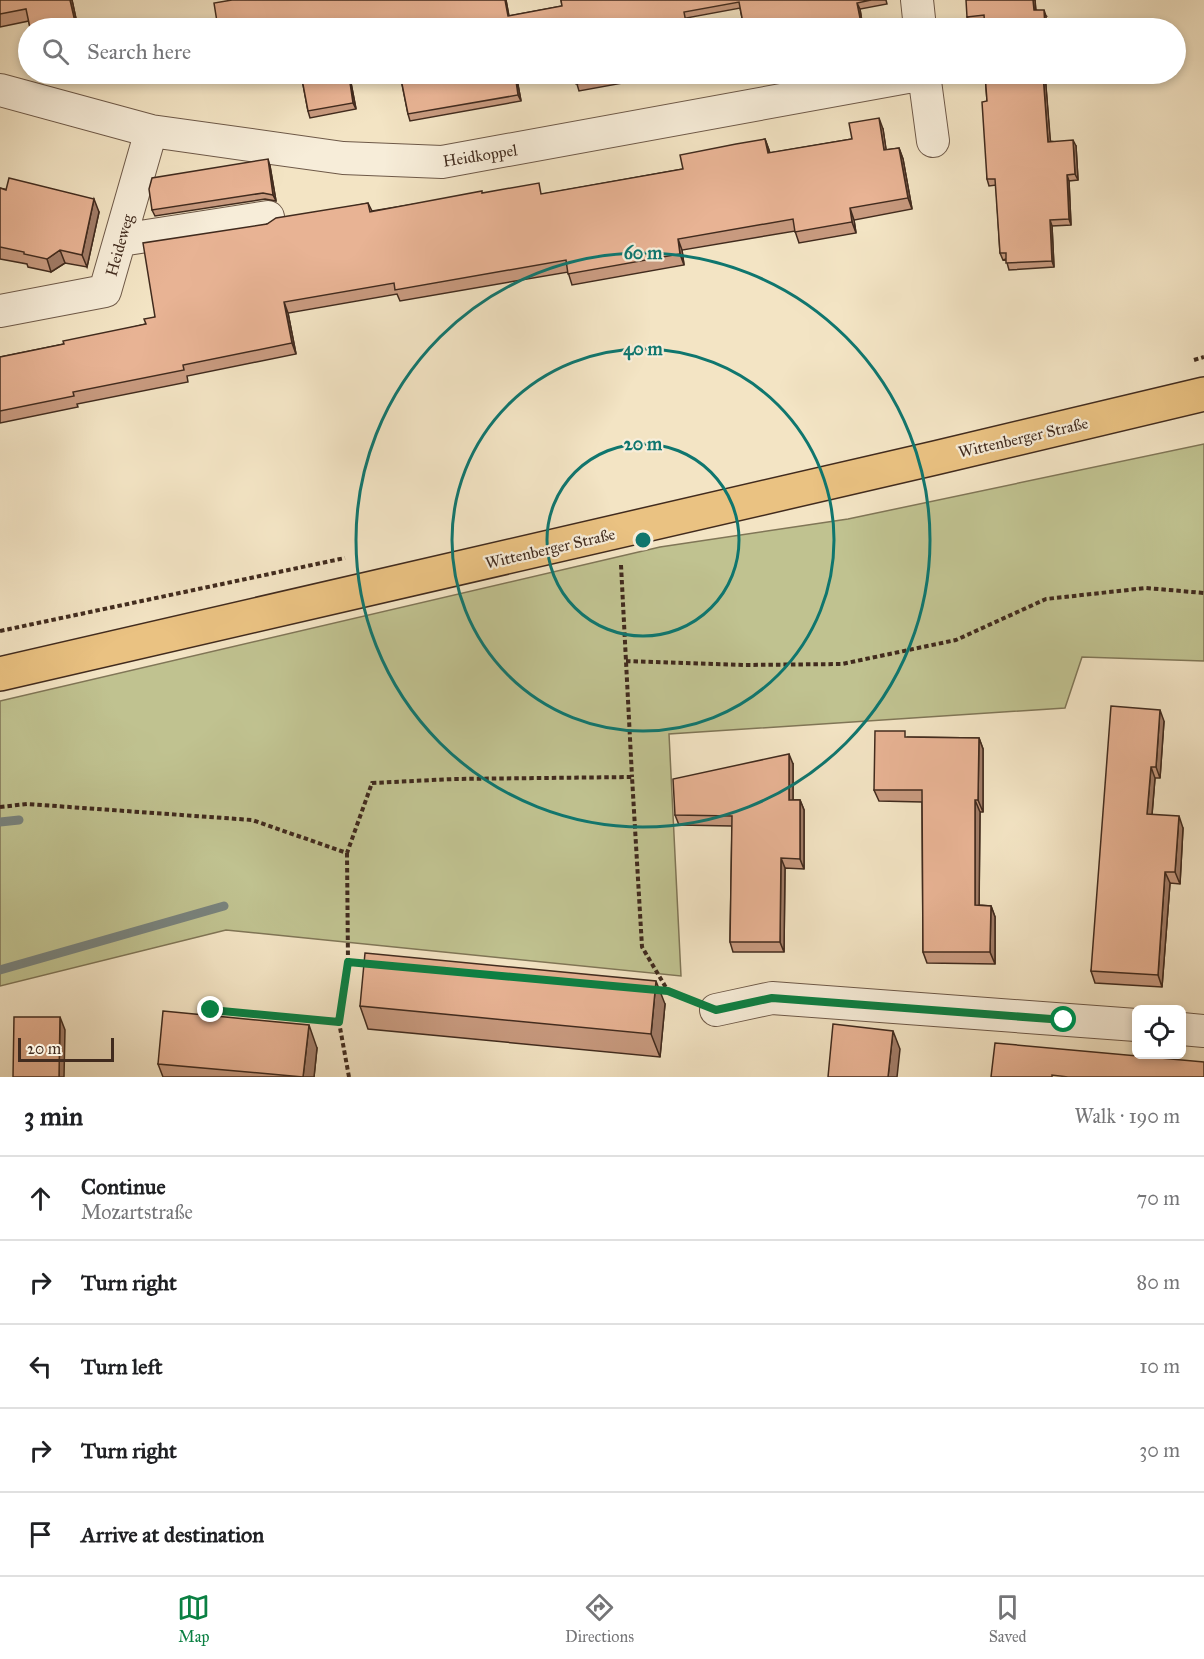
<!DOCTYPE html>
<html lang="en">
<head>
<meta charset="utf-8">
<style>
	:root { --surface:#fff; --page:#f2f2f2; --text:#202124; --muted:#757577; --line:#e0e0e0; --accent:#0b8043 }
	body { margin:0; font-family:"IM FELL Great Primer",serif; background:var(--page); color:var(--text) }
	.controls { position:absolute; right:18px; bottom:18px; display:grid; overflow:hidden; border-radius:9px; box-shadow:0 3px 9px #0003 }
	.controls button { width:54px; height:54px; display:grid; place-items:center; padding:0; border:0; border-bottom:2px solid var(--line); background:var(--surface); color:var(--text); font:30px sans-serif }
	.scale { position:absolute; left:18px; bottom:15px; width:96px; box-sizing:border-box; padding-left:6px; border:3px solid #412b1e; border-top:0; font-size:16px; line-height:21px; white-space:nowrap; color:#412b1e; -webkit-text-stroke:4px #f7edd9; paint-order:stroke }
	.stop { position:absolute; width:18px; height:18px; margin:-14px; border:4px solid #0b8043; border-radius:50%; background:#fff }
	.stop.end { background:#0b8043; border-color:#fff; box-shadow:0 2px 6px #0008 }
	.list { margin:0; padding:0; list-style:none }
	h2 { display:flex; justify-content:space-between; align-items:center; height:78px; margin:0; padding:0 24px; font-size:26px }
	h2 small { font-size:20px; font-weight:400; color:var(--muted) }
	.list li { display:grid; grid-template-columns:39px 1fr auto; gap:18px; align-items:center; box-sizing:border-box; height:84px; padding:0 24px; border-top:2px solid var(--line) }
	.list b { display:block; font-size:22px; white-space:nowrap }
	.list p { margin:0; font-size:20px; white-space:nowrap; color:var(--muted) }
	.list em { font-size:20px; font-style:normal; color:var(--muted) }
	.icon { flex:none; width:33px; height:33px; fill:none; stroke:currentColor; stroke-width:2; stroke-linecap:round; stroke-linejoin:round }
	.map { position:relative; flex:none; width:1204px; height:1077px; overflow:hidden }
	.search { position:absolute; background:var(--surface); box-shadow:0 3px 9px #0003; left:18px; right:18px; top:18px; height:66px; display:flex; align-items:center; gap:15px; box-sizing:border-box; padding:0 21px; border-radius:33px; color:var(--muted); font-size:22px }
	.sheet { height:498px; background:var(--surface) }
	nav { display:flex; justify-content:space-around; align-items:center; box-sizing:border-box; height:84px; border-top:2px solid var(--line); background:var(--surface); font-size:16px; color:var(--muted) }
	nav a { display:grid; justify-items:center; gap:3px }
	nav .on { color:var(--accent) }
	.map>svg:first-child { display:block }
</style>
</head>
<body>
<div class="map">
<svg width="1204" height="1077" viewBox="0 0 1204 1077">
	<rect width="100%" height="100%" fill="#f3e4c4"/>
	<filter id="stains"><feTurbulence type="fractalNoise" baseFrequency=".00333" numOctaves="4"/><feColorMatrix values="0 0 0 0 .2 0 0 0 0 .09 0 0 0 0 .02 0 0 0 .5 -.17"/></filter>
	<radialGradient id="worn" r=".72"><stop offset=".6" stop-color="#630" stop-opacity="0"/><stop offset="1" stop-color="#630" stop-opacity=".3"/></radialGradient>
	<!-- green -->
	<path fill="#c0c290" stroke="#807657" stroke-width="1.5" d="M1204,444v217l-122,-4 -17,51 -396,26 12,242 -455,-46 -226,56v-285l660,-154 188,-28z"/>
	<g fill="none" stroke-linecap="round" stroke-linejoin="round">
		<!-- stream -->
		<path stroke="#79837d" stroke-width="9" d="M0,822l19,-2
			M0,970l224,-64"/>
		<defs>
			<path id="minor" d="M917,0l3,28
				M924,74l9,67
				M0,90l151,41 192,27 99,4 482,-88
				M121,240l147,-23
				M0,311l105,-20 46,-160
				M716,1010l56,-12 364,27
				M1182,1029l22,2"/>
			<path id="major" d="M0,674l935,-216 269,-64"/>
		</defs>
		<!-- minor casing -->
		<use href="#minor" stroke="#6e5948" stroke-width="34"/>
		<!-- major casing -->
		<use href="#major" stroke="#412b1e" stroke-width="36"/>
		<!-- path -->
		<path stroke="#412b1e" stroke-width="4" stroke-dasharray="4.5 3" stroke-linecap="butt" d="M1194,360l10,-3
			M621,565l11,212
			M0,631l345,-73
			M626,661l118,4 98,-1 114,-24 90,-41 100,-11 58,5
			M0,807l27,-3 225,16 95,33 25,-70 82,-4 178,-2 10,170 26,44
			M347,853l1,109
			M658,990l10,1 20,8
			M211,1010l128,12
			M349,1077l-10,-55 9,-60 18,2"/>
		<!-- minor -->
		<use href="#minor" stroke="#f7edd9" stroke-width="32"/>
		<!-- major -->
		<use href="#major" stroke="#eac282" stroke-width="33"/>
	</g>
	<!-- wall -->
	<path fill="#c89a7f" stroke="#412b1e" stroke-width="1.5" d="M0,0h72l6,28h-48l-1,-7 -29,6z
		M232,0h274l3,16 53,-10 -1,-6h325l1,4 -27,5 3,19h-119l-4,-20 -54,10 2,10z
		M1035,0l1,10 10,6 -76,7 -3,-6z
		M226,74h20l-19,2z
		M301,74h215l5,27 -111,20 -2,-7 -8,-40 -49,9 5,26 -46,9 -2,-7z
		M574,74h117l-40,7 -1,-3 -71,13z
		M985,74h60l5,67 26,5 2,34 -9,1 2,44 -19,1 2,41 -45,3 -3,-11 -3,1 -3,-7 -4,-68 -7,1 -2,-7v-78z
		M883,129l3,21 13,-2 4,11 9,50 -58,11 2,13 -57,10 -4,-12 -113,19 2,15 -112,20 -4,-13 -168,29 -3,-7 -109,19 8,41 -109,22 1,6 -111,22 1,3 -78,16v-66l64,-13 82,-20 121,-100 101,-21 4,8 111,-18 60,1 140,-25 82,-30 5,14 82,-14z
		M270,166l6,35 -11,-2 -110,17 -3,-6z
		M0,188l99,24 -12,55 -22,-4 -14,9 -23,-5 -1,-3 -27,-5z
		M1164,721l-4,57h-5l-3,37 31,13 -3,56 -10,-1 -8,104 -67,-4 -4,-12z
		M907,737l72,1 4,11v63h-3l-1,93 12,1 4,11v47l-68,-1 -4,-11 -1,-150 -43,-1 -5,-11z
		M793,764v36h7l4,10v59l-19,-1 -1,84h-51l-3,-10 2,-116 -53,-1 -4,-10z
		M665,1004l-5,53 -292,-28 -8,-23z
		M317,1048l-3,29h-151l-5,-13z"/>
	<!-- shaded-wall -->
	<path fill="#a27d68" stroke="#412b1e" stroke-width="1.5" d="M70,0h2l6,28h-1l-1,-2z
		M505,0h1l4,23 -2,-7z
		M1033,0h2l1,17 -2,-7z
		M857,3l3,6 3,19h-1z
		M1044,10l2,6 1,12h-2z
		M515,74h1l5,27 -3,-6z
		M1043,74h2l6,74 -3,-6z
		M349,76l2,7 5,26 -3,-6z
		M879,118l4,11 5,33 -4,-12z
		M765,139l4,11 3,15 -4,-12z
		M1073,140l3,6 2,34 -3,-6z
		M899,148l4,11 9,50 -4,-11z
		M268,159l2,7 6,35 -3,-6z
		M1067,175l2,6 2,44 -2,-6z
		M94,199l5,13 -12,55 -5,-12z
		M850,208l4,12 2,13 -4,-11z
		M1050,220l2,6 2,41 -2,-6z
		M678,239l4,11 2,15 -4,-11z
		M60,250l5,13 -14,9 -4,-13z
		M284,302l4,11 8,41 -4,-11z
		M1160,710l4,11 -4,57 -4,-11z
		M979,738l4,11v63l-5,-12z
		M789,754l4,10v46l-4,-10z
		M1151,767l4,11 -4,48 -4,-12z
		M800,800l4,10v59l-4,-10z
		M975,800l5,12 -1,105 -4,-12z
		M1179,816l4,12 -3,56 -5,-12z
		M781,858l4,10 -1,84 -4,-10z
		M1165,872l5,11 -8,104 -4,-12z
		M991,906l4,11v47l-5,-12z
		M656,981l9,23 -5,53 -9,-23z
		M60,1017l5,13 -1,47h-5z
		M309,1025l8,23 -3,29h-11z
		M893,1031l7,18 -3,28h-9z"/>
	<!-- building -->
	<path fill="#e8b394" stroke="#412b1e" stroke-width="1.5" d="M0,0h70l6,26 -10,2h-36l-4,-19 -26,5z
		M232,0h273l3,16 54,-10 -1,-6h310l-14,3 5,25h-118l-5,-26 -55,10 3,16h-469l-4,-25z
		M966,0h67l1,10h10l1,18h-60l-1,-13 -17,2z
		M301,74h62l-14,2 4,27 -45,8z
		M400,74h115l3,21 -110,19z
		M574,74h63l-61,10z
		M985,74h58l5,68 25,-2 2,34 -8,1 2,44 -19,1 2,41 -46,2v-10h-6l-5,-74h-8l-5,-77 5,-1z
		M879,118l5,32 15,-2 9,50 -58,10 2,14 -57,10 -2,-13 -115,20 2,15 -112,20 -2,-14 -171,30 -1,-7 -110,19 8,41 -109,22 1,5 -111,22 1,4 -74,15v-54l64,-13 -1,-3 83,-17 -2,-5 11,-2 -12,-74 124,-19 9,-6 92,-15 2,9 112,-21v2l57,-10 2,11 142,-25 -3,-14 56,-11 29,-5 3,14 84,-14 -3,-16z
		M268,159l5,36 -10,-2 -111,17 -3,-21 3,-11z
		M9,178l85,21 -12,56 -22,-5 -13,9 -23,-5v-2l-24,-5v-59l6,2z
		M1111,706l49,4 -4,57h-5l-4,47 32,2 -4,56h-10l-7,103 -67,-4z
		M875,731h30v6l74,1 -1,62h-3v105l16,1 -1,46h-67l-1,-162h-48z
		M789,754v46h11v59l-19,-1 -1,84h-50l2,-126 -57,-1 -2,-36z
		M365,953l291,28 -5,53 -291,-28z
		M163,1011l146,14 -6,52 -145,-13z
		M14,1017h46l-1,60h-46z
		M833,1024l60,7 -5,46h-60z
		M995,1043l209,19v15h-136l-16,-2v2h-61z"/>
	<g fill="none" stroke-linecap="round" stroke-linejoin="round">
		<!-- route -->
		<path stroke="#0b8043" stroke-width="8" d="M211,1010l128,12 9,-60 320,29 48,19 56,-12 292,22"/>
	</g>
	<!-- distance rings -->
	<g fill="none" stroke="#0f766e" stroke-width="3">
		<circle cx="643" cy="540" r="96"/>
		<circle cx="643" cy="540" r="191"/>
		<circle cx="643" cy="540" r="287"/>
	</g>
	<g text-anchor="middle" stroke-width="4.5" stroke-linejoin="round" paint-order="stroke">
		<!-- street labels -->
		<g font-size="16" fill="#412b1e" stroke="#f7edd9">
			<text transform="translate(480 155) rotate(-9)" y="6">Heidkoppel</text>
			<text transform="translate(119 245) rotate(-74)" y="6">Heideweg</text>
			<text transform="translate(1023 437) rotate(-13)" y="6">Wittenberger Straße</text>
			<text transform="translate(550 548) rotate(-13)" y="6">Wittenberger Straße</text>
		</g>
	</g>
	<circle cx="643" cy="540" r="9" fill="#0f766e" stroke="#f7edd9" stroke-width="3"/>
	<g font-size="18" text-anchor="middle" font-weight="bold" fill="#0f766e" stroke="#f7edd9" stroke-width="4.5" stroke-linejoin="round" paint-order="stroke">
		<text x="643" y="259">60 m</text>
		<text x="643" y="355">40 m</text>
		<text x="643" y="450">20 m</text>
	</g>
	<rect width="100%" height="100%" filter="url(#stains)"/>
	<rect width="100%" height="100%" fill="url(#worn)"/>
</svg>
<div class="controls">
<button><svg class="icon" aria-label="locate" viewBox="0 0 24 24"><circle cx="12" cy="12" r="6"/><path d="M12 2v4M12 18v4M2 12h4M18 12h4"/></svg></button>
</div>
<div class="scale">20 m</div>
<div class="stop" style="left:1064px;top:1020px"></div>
<div class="stop end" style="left:211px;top:1010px"></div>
<div class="search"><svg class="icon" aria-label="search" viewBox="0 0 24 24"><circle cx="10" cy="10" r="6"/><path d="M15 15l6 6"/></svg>Search here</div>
</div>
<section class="sheet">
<h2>3 min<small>Walk · 190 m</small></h2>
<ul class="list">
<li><svg class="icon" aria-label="ahead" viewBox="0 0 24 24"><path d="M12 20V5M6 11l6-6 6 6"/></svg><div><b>Continue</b><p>Mozartstraße</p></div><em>70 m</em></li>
<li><svg class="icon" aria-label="right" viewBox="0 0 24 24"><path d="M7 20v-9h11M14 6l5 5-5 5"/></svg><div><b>Turn right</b></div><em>80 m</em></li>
<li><svg class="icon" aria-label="left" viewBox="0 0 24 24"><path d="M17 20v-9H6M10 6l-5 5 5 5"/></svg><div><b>Turn left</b></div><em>10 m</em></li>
<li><svg class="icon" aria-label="right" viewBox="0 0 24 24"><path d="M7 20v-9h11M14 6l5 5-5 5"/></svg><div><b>Turn right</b></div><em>30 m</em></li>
<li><svg class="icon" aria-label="arrive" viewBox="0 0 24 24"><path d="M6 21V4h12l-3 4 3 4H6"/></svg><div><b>Arrive at destination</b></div></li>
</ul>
</section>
<nav>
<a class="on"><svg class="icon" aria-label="map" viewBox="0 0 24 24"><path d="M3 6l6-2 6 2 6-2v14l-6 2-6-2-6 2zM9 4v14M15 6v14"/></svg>Map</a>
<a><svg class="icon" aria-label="directions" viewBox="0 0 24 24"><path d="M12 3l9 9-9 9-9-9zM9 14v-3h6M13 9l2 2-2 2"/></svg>Directions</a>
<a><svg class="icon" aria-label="saved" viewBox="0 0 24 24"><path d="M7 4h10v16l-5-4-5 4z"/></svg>Saved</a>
</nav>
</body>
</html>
